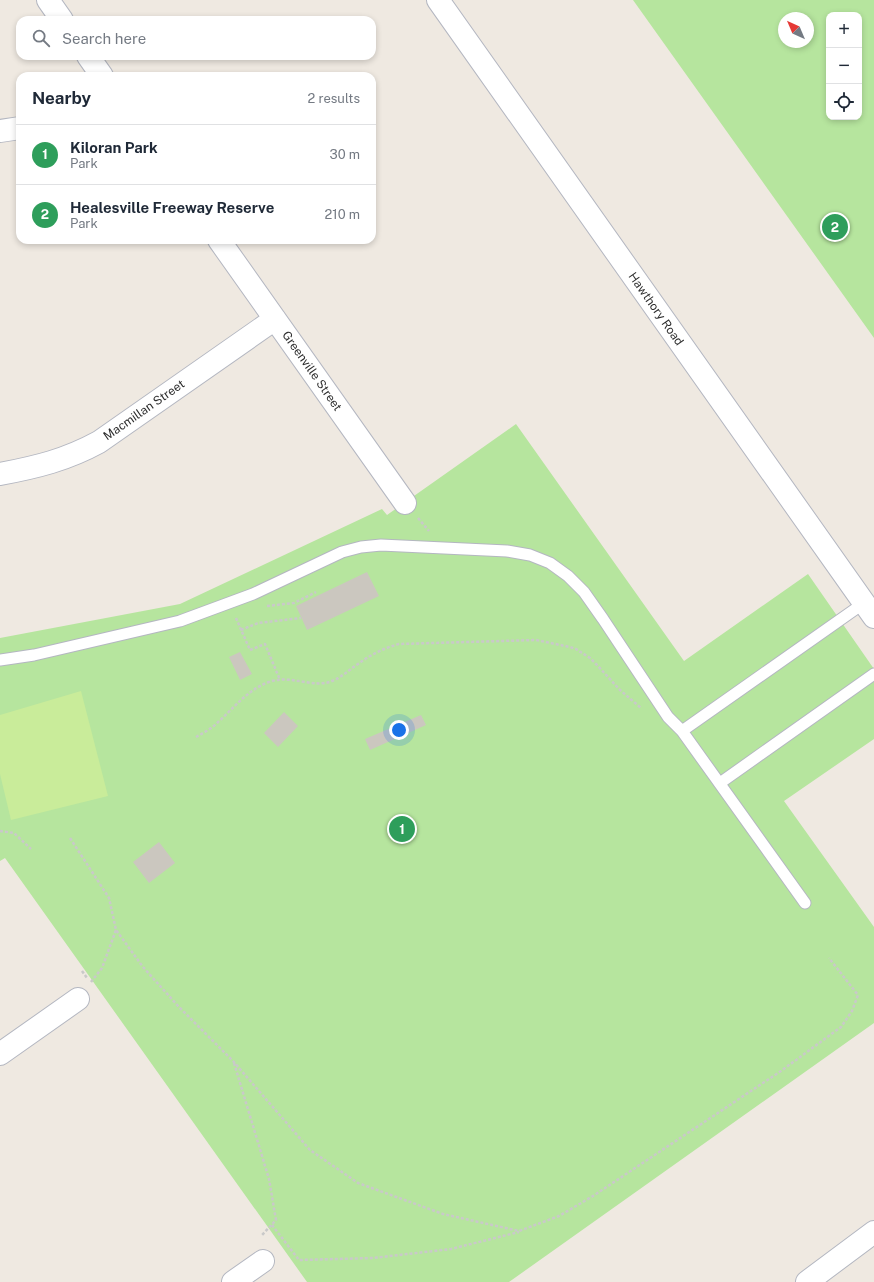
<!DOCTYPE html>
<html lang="en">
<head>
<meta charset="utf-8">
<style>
	:root { --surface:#fff; --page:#f2f2f3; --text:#1f2937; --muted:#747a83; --line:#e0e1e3; --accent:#4264fb }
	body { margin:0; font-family:"Public Sans",sans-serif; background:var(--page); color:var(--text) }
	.controls { position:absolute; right:12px; top:12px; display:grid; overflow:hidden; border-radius:8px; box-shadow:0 2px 6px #0003 }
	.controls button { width:36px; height:36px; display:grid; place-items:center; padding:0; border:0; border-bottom:1px solid var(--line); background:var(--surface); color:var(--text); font:20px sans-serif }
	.compass { position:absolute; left:778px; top:12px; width:36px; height:36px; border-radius:50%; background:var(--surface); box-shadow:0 2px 6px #0003; rotate:316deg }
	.you { position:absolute; left:399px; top:730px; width:14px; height:14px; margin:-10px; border:3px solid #fff; border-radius:50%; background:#1a73e8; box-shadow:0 0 0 6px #1a73e833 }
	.badge { display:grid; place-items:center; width:26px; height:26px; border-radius:50%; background:var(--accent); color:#fff; font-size:13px; font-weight:700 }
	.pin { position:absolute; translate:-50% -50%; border:2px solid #fff; box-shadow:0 1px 4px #0006 }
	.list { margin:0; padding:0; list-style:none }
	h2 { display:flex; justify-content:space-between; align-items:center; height:52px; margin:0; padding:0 16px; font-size:17px }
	h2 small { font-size:13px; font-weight:400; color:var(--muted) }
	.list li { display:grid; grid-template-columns:26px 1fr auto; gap:12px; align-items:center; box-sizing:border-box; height:60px; padding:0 16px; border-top:1px solid var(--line) }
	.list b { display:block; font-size:15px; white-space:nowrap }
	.list p { margin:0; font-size:13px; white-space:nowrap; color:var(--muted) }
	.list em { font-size:13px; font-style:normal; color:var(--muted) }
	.icon { flex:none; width:22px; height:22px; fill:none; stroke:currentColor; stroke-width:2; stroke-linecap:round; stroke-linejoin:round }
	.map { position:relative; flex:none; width:874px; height:1282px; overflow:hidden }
	.search { position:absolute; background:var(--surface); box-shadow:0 2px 6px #0003; left:16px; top:16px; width:360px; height:44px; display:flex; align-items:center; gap:10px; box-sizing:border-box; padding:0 14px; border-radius:12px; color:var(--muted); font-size:15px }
	.panel { position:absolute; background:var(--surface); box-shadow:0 2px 6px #0003; left:16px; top:72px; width:360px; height:172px; border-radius:12px }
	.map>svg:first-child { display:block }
</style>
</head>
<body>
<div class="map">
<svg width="874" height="1282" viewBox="0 0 874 1282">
	<rect width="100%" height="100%" fill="#efe9e1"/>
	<!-- green -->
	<path fill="#b6e59e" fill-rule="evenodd" d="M633,0h241v338zM829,15h30v102h-30zM784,18h24v24h-24z
		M516,424l168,237 124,-87 66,95v70l-90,62 90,126v96l-365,259h-202l-302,-424 -5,3v-223l180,-34 202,-95 5,6z"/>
	<!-- pitch -->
	<path fill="#c9ec9a" d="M81,691l27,105 -97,24 -11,-46v-59z"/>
	<!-- building -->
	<path fill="#cbc7bf" d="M367,572l12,24 -72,34 -11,-24z
		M240,652l12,22 -12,6 -11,-23z
		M284,712l14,14 -20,21 -14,-14z
		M421,715l5,10 -56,25 -5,-11z
		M159,842l16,21 -26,20 -16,-21z"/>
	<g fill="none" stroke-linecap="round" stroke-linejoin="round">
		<defs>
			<path id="service" d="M0,660l34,-5 146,-34 73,-27 89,-42 19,-5 20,-2 126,6 23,4 20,8 18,13 16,16 19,27 65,98 14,14 123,172
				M682,731l182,-128
				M720,783l154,-109"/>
			<path id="minor" d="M48,0l14,20
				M88,56l14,20
				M0,131l20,-3
				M219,240l186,263
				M0,474c37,-7 66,-14 99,-32l176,-123
				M0,1054l78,-55
				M233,1282l30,-21
				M807,1282l67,-50"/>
			<path id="secondary" d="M438,0l436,617"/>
		</defs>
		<!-- service casing -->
		<use href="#service" stroke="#b4b7c1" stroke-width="13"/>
		<!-- minor casing -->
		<use href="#minor" stroke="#b4b7c1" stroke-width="24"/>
		<!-- secondary casing -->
		<use href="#secondary" stroke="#b4b7c1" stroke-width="24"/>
		<!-- path -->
		<path stroke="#c9c9c9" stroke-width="2.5" stroke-dasharray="3 2" stroke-linecap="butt" d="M418,518l11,13
			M267,606l27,-3 22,-11
			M236,618l14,32 15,-6 15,36
			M241,630l17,-7 43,-5
			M196,737c7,-4 15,-8 21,-14 17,-15 30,-33 52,-41 22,-8 45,7 63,-1 10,-4 17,-11 26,-17 12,-9 26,-16 41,-20l137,-4 34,7 6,2 14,9 7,7 23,25 21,18
			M0,831l14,2 17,16
			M70,838l39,60 7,32 27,37 35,39 55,55 77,89 48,33 85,31 76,17 40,-15 34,-20 188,-125 60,-44 11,-16 6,-16 -29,-37
			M82,971l5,7
			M91,982l11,-14 14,-38
			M234,1063l35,116 7,41 -14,15
			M272,1225l27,35 74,-2 78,-9 68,-17"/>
		<!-- service -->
		<use href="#service" stroke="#fff" stroke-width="11"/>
		<!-- minor -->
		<use href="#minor" stroke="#fff" stroke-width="22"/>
		<!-- secondary -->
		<use href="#secondary" stroke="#fff" stroke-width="22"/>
	</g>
	<g text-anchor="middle" stroke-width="4" stroke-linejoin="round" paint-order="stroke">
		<!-- street labels -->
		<g font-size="12" fill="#2e2e2e" stroke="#fff">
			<text transform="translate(656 309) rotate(55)" y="4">Hawthory Road</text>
			<text transform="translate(312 371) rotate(55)" y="4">Greenville Street</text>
			<text transform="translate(144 410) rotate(-35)" y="4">Macmillan Street</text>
		</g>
	</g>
</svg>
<div class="controls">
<button>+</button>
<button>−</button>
<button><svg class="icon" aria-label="locate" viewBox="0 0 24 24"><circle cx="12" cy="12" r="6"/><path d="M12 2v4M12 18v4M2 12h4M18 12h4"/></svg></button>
</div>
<svg class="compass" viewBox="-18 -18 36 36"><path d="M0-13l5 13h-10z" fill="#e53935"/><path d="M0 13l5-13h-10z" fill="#747a83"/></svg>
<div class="you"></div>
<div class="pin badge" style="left:402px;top:829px;background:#2e9e5b">1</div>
<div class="pin badge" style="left:835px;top:227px;background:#2e9e5b">2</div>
<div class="search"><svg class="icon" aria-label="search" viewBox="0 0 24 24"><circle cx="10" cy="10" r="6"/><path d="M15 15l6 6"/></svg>Search here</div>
<section class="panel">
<h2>Nearby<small>2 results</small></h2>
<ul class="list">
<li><span class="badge" style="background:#2e9e5b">1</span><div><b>Kiloran Park</b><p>Park</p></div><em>30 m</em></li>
<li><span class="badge" style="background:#2e9e5b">2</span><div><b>Healesville Freeway Reserve</b><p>Park</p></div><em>210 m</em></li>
</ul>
</section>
</div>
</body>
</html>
